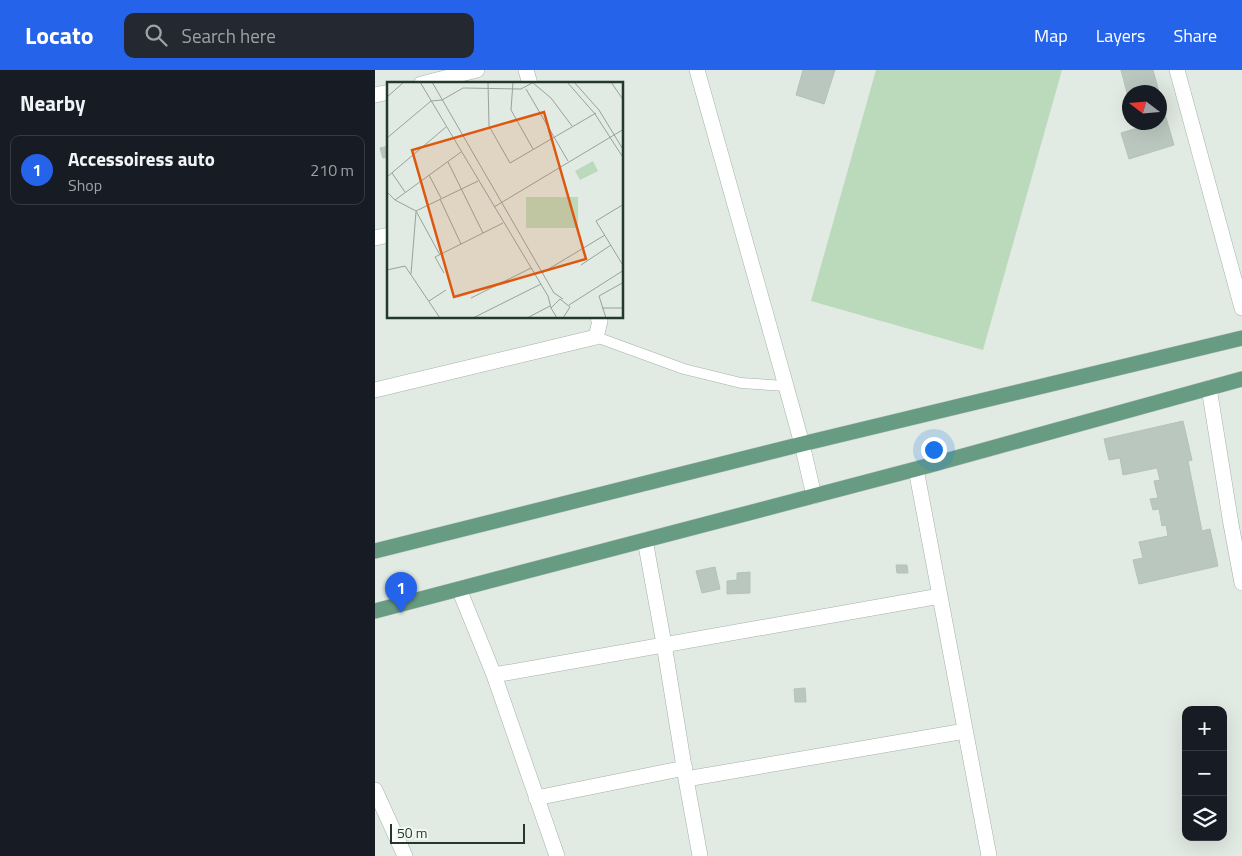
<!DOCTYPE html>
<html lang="en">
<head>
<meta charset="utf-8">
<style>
	:root { --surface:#171b24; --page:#242831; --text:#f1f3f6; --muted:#9ea1a6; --line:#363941; --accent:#2563eb }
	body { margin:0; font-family:"Titillium Web",sans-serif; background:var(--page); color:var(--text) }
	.controls { position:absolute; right:15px; bottom:15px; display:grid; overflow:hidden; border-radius:10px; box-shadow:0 5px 20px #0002 }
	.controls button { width:45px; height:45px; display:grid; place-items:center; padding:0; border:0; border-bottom:1px solid var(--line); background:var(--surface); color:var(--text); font:25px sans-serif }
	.compass { position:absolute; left:747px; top:15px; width:45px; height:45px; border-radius:50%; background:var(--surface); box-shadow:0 5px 20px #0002; rotate:286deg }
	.scale { position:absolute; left:15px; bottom:12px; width:135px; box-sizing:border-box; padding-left:5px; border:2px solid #23392d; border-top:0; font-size:14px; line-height:18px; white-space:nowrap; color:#23392d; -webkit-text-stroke:4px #f1f7f2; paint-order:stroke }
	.you { position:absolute; left:558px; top:379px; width:18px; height:18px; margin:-12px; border:4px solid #fff; border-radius:50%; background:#1a73e8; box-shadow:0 0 0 8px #1a73e833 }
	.badge { display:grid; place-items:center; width:32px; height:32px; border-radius:50%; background:var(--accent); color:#fff; font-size:16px; font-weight:700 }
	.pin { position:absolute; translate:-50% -41px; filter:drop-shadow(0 1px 2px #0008) }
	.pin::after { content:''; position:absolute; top:26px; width:18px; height:15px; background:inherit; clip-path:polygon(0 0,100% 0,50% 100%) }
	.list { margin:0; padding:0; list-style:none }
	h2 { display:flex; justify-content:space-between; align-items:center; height:65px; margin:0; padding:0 20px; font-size:21px }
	h2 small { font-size:16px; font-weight:400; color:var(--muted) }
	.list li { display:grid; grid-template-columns:32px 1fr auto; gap:15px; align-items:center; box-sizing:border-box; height:70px; margin:0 10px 10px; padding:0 10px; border:1px solid var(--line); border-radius:10px }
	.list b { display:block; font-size:19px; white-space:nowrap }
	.list p { margin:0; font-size:16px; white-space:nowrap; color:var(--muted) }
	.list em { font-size:16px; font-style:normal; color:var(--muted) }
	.icon { flex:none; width:28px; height:28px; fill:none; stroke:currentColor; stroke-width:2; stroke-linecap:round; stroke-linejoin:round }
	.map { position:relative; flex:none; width:867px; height:786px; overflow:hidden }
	header { display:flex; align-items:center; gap:30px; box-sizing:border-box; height:70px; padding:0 25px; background:var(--accent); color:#fff }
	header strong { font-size:24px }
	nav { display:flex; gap:28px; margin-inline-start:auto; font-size:18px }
	.search { width:350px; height:45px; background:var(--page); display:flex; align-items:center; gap:12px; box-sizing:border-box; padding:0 18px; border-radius:10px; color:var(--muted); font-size:19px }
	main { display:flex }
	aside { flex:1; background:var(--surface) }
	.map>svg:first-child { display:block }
</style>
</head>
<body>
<header>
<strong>Locato</strong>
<div class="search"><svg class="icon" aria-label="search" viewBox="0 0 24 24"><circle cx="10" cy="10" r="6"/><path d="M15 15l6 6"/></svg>Search here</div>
<nav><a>Map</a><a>Layers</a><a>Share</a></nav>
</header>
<main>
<aside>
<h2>Nearby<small></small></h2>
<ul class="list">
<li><span class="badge">1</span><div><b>Accessoiress auto</b><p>Shop</p></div><em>210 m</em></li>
</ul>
</aside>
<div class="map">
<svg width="867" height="786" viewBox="0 0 867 786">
	<rect width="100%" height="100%" fill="#e1eae3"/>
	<!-- pitch -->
	<path fill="#bbdabb" d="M501,0h186l-79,280 -172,-49z"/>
	<!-- building -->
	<path fill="#b9c7bf" stroke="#b4c3b9" d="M428,0h32l-11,34 -28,-9z
		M746,0h32l6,22h-30v8z
		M784,24l15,51 -45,14 -8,-26 17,-5 -2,-6h23z
		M14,76v11l-6,1 -3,-10z
		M808,351l9,39 -4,1 14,70 8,-2 8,37 -79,18 -6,-24 10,-2 -4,-16 29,-6 -2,-11 -4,1 -3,-17 -6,1 -3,-11 8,-1 -4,-17 6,-1 -3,-12 -34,7 -3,-17 -11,2 -5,-21z
		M521,495h11l1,8h-11z
		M340,497l5,22 -18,4 -6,-22z
		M375,502v21l-23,1v-13l10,-1v-7z
		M430,618l1,14h-11l-1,-13z"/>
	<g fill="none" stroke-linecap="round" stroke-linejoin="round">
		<defs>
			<path id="lane" d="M221,267l88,32 57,14 45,3"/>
			<path id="street" d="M151,0l4,14
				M802,0l65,238
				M46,14l56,-14
				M0,25l14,-3
				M0,168l14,-3
				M834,318l22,136 11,59
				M0,320l221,-53 4,-16 -2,-3
				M541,399l73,387
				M270,470l19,104 22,135 14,77
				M84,519l35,86 63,181
				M119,605l446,-79
				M311,709l279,-48
				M0,720l30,66
				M161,728l149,-30"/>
			<path id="secondary" d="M322,0l89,316 16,58 12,52"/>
			<path id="primary" d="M0,481l427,-107 440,-106
				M0,541l541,-142 326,-90"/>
		</defs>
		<!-- lane casing -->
		<use href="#lane" stroke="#a4b1a9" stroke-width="11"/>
		<!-- street casing -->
		<use href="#street" stroke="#a4b1a9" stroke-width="16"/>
		<!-- secondary casing -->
		<use href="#secondary" stroke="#a1b5a8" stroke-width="16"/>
		<!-- primary casing -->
		<use href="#primary" stroke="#c1c8c4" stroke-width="16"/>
		<!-- lane -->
		<use href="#lane" stroke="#fff" stroke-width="10"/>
		<!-- street -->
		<use href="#street" stroke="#fff" stroke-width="15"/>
		<!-- secondary -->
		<use href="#secondary" stroke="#fff" stroke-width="15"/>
		<!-- primary -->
		<use href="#primary" stroke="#689c82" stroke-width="15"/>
	</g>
	<!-- overview -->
	<g transform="translate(12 12)">
		<rect width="236" height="236" fill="#e1eae3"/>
		<path d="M206,79l5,10 -18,9 -5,-9zM139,115h52v31h-52z" fill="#bbdabb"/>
		<path fill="none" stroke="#95a39a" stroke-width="1" d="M33,0l128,214 3,12M45,0l122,211 9,6M101,0l1,44 21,37 86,-50M126,0l-2,28 22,39M180,0l28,32 29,45M187,0l25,28 25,41M224,0l13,19M146,1l18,15 21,28M139,7l42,72M0,15l17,-15M0,56l44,-37 11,-1 21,-12 58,1 13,-7M61,80l35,71M5,91l13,19M42,93l12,23M0,95l59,-50M0,110l8,8 21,11 24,44M53,117l21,45M8,118l66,-48M237,122l-28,17 28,46M107,125l130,-78M29,129l62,-30M194,183l30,-20M0,188l18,-4 35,52M57,191l-9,-16 68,-34M155,191l63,-38M24,192l5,-62M84,216l60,-30M42,219l17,-11M182,223l55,-35M215,226h22M86,236l68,-34M140,236l23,-12M170,236l-6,-10 9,-9 10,8 -7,11M219,236l-7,-22 25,-14"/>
		<path fill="#de570e" fill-opacity="0.15" stroke="#de570e" stroke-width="2.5" d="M157,30l42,147 -132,38 -42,-147z"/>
		<rect width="236" height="236" fill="none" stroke="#23392d" stroke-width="2.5"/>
	</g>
</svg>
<div class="controls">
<button>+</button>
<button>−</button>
<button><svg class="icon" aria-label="layers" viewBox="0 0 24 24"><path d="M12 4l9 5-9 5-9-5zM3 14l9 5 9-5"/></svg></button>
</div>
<svg class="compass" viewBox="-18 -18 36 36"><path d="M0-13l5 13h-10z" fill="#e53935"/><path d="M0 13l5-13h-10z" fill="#9ea1a6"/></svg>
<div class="scale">50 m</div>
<div class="you"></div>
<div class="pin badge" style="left:26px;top:543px">1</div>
</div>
</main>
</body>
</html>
